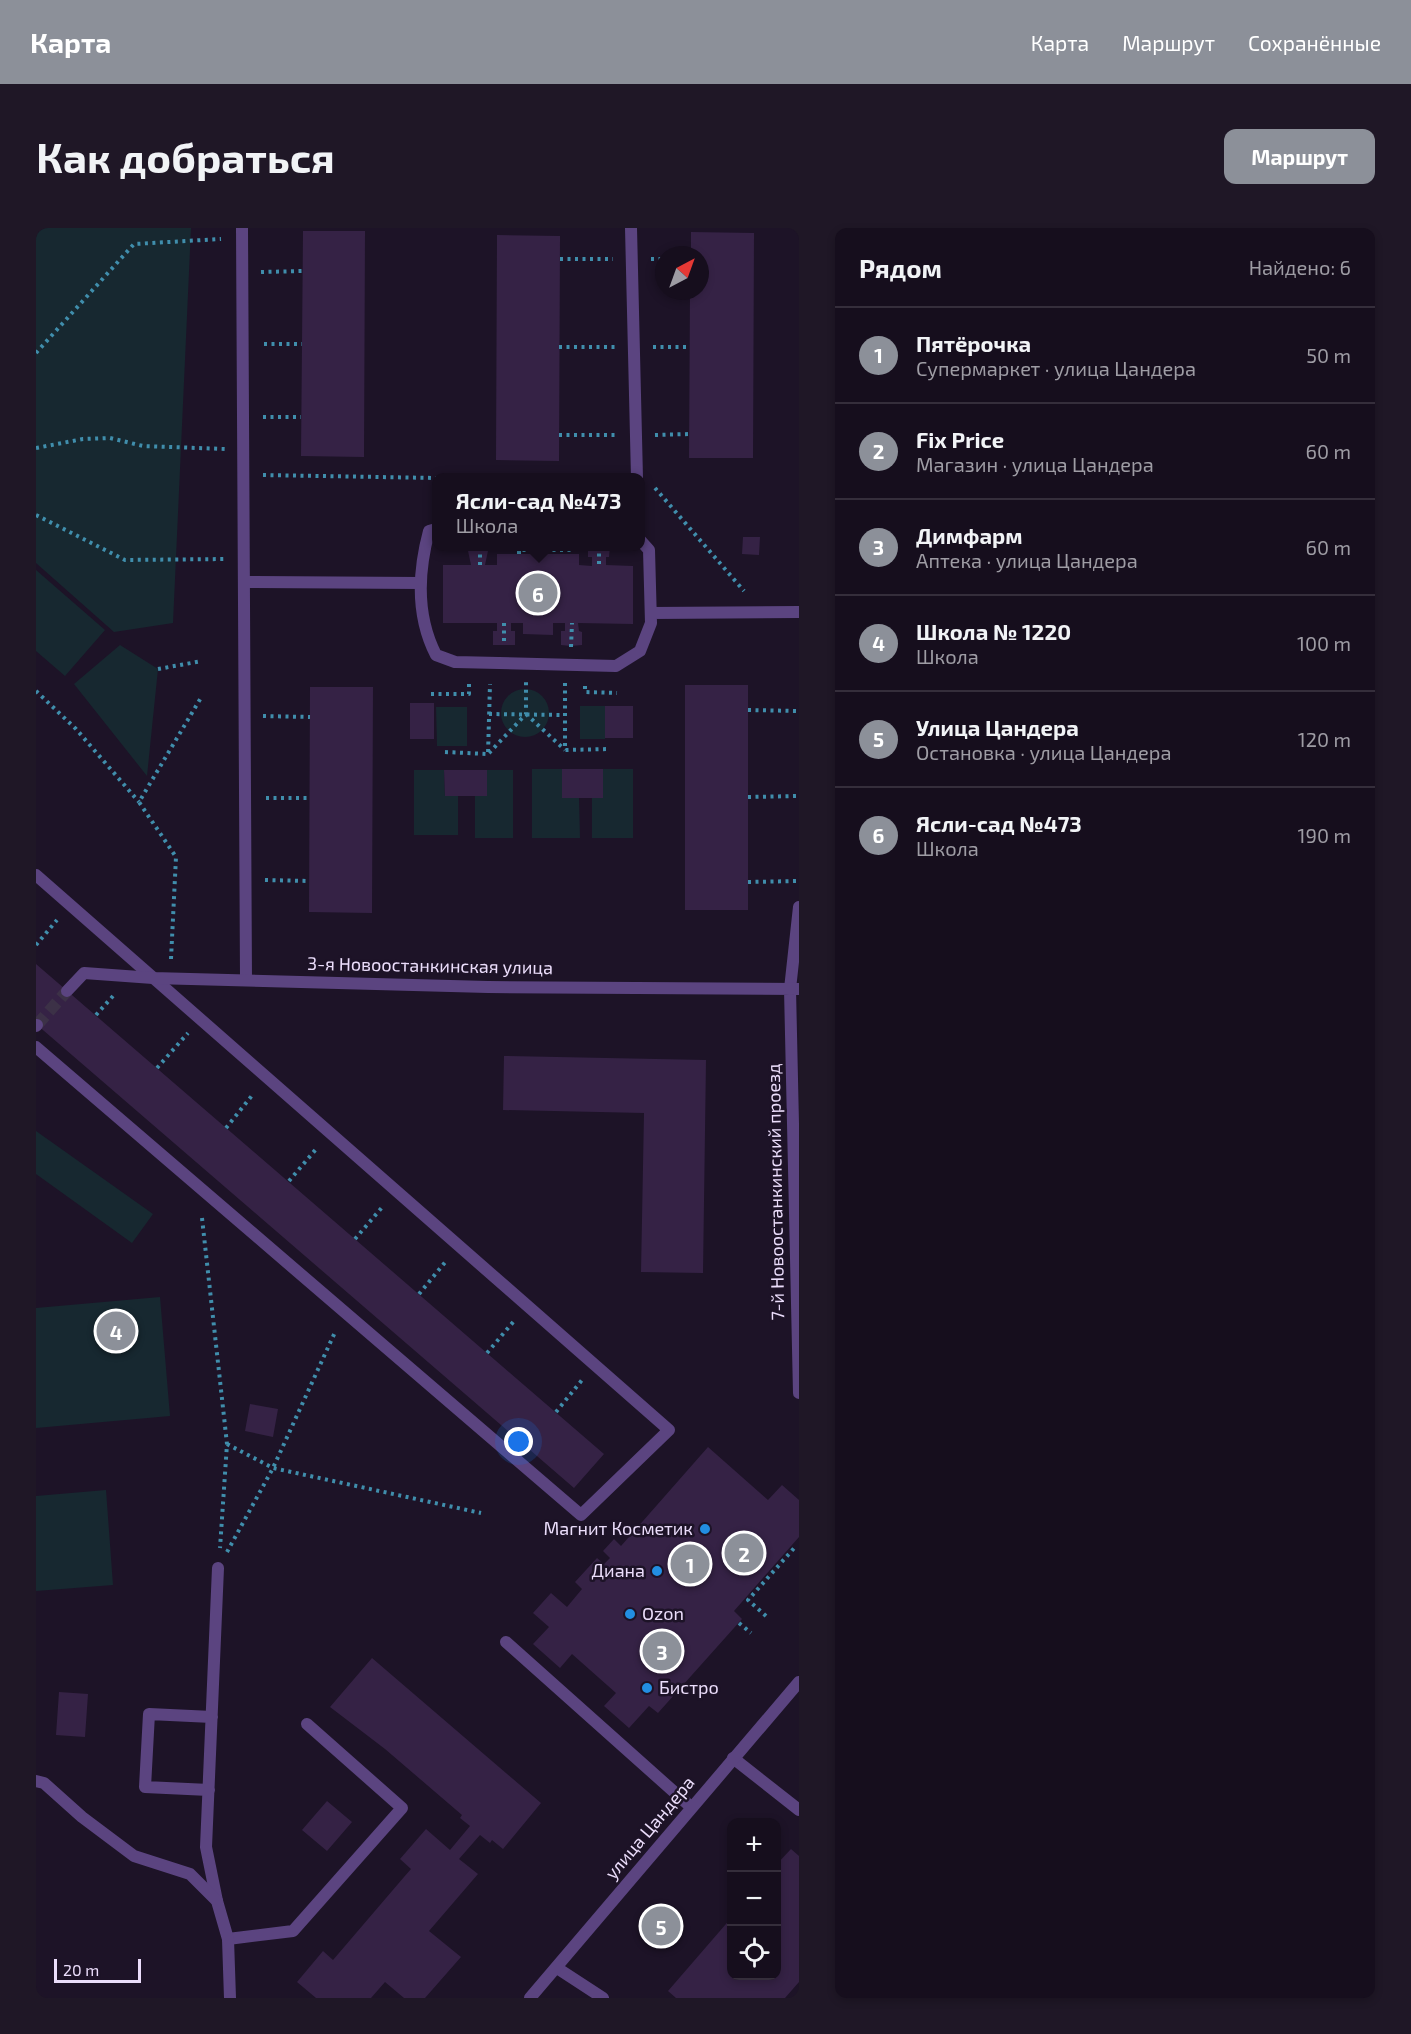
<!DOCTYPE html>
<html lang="ru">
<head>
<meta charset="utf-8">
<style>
	:root { --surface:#160e1d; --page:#1f1726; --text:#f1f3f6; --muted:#9e9ca4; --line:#352e3b; --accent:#8c9099 }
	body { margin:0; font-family:"Exo 2",sans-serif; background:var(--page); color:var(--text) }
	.controls { position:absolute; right:18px; bottom:18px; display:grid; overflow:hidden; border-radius:12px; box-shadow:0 3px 9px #0003 }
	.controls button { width:54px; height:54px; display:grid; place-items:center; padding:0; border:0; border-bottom:2px solid var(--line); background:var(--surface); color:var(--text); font:30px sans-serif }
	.compass { position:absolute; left:619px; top:18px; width:54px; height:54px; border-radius:50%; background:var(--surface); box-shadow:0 3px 9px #0003; rotate:41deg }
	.scale { position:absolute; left:18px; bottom:15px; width:87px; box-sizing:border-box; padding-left:6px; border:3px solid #ebddfb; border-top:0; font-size:16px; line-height:21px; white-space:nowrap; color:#ebddfb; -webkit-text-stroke:4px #1d1327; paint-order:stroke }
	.you { position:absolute; left:483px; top:1214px; width:21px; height:21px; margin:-15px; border:4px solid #fff; border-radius:50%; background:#1a73e8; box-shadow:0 0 0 9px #1a73e833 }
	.badge { display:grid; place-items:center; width:39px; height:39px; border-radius:50%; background:var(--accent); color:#fff; font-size:20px; font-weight:700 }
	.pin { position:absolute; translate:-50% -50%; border:3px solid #fff; box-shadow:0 2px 6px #0006 }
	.popup { position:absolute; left:396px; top:245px; width:213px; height:78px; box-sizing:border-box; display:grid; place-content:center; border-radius:12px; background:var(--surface); filter:drop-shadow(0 2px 4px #0005); font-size:20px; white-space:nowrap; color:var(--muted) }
	.popup b { font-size:22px; color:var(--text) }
	.popup::after { content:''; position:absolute; left:50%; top:100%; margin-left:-12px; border:12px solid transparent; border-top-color:var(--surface) }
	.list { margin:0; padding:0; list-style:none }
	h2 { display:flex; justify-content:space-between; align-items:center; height:78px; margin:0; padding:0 24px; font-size:26px }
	h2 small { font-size:20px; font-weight:400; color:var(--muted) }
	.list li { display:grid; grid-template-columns:39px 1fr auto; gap:18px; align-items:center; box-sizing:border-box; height:96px; padding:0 24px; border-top:2px solid var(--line) }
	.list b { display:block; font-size:22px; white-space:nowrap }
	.list p { margin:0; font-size:20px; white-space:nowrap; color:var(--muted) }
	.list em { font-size:20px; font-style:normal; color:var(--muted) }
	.icon { flex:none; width:33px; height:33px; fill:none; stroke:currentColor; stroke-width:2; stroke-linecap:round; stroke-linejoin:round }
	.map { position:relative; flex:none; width:763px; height:1770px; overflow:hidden; border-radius:12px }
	header { display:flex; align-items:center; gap:36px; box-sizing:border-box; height:84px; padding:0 30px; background:var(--accent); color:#fff }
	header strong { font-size:28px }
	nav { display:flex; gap:33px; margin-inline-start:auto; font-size:21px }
	.intro { display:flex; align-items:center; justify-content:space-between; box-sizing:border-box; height:144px; padding:0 36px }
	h1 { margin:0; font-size:42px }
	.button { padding:15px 27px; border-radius:12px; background:var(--accent); color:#fff; font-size:21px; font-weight:700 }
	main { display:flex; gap:36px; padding:0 36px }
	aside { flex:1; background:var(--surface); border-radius:12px; box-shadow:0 3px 9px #0003 }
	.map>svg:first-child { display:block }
</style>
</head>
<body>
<header>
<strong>Карта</strong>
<nav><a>Карта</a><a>Маршрут</a><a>Сохранённые</a></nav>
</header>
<div class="intro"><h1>Как добраться</h1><a class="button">Маршрут</a></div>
<main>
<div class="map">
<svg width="763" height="1770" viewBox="0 0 763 1770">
	<rect width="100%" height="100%" fill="#1d1327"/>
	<!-- green -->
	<path fill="#172830" d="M0,0h155l-18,395 -59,9 -78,-69z
		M0,342l69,60 -40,46 -29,-25z
		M84,417l38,24 -11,107 -73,-92z
		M465 485a24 24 0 1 1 48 0a24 24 0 1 1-48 0Z
		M544,478h25v33h-25z
		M400,479h31v39h-30z
		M496,541h30l17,29 1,40h-48z
		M567,541h30v69h-41v-40z
		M378,542h30l1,26h13v39h-44z
		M451,542h26v68h-38v-42h12z
		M0,903l117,83 -21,29 -96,-69z
		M124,1069l10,119 -134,12v-120z
		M70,1262l7,95 -77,6v-95z"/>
	<!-- building -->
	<path fill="#352245" d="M267,3h62l-1,226 -63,-1z
		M655,4l63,1 -1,225h-64l1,-167h10v-36h-9z
		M461,7l63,1 -1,225 -63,-1z
		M707,309h17l-1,18 -17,-1z
		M431,318h22l-4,19h12v-11h82v11l13,1v-9h-4v-11h22l-1,11h-3v8l27,1v58l-55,-1 1,8 3,1v13l-11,1 -10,-1v-14h4v-8h-12v12l-30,-1v-11h-12v8h4v14h-22v-14h4v-8h-54v-58h28z
		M649,457h63v225h-63z
		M274,459h63l-1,226 -63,-1z
		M374,475h24v36h-24z
		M569,478h28v32h-28z
		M526,541h41v29h-41z
		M408,542h43v26h-42z
		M0,736l568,490 -30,34 -538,-464z
		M468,828l202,4 -3,213 -62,-1 3,-159 -141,-3z
		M214,1176l28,5 -5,28 -28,-6z
		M672,1219l60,53 14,-15 17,15v37l-65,74 8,8 -84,94 -9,-7 -20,22 -25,-22 12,-13 -44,-39 -12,14 -27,-24 16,-17 -16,-14 18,-20 16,14 15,-18 -7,-7 22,-24 7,6 6,-6 -7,-7 11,-12 7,7z
		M336,1430l169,145 -38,46 -11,-9 -2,3 -10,-8 -21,24 19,15 -49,57 32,26 -36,41h-21l-19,-16 -14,16h-55l-19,-16 26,-31 10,9 71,-83 7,-8 -11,-10 26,-30 24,21 20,-24 -10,-8 2,-3 -77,-66 -55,-42z
		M23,1464l29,2 -3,43 -29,-2z
		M291,1573l25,21 -25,29 -25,-21z
		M755,1621l8,7v126l-14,16h-109l-8,-7 64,-74v59h44v-111z"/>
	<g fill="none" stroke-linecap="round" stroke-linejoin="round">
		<!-- minor-tunnel -->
		<path stroke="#3c3147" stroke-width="12" stroke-dasharray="12 6" stroke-linecap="butt" d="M1,797l30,-34"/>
		<!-- path -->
		<path stroke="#408eac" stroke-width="4" stroke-dasharray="3 4.5" stroke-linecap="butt" d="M524,31h53
			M615,31h13
			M225,44l41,-1
			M228,116h38
			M523,119h57
			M617,119h37
			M0,125l98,-109 87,-5
			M227,189h38
			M523,207h56
			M619,207l35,-1
			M0,220l47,-9 27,-1 33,8 82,3
			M227,247l173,3
			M619,260l89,103
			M0,287l89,45 101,-1
			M563,318v19
			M483,326v-4h52v-4
			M444,337v-19
			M468,395v20
			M535,419l1,-24
			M122,441l44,-8
			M529,455v67l44,-1
			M549,458v6l32,1
			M0,463l40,38 63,73
			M395,466h38v-12
			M712,482l51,1
			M453,486l75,1
			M490,486l39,36
			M227,488l47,1
			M409,524l43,2 2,-70
			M453,525l37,-39v-32
			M712,569l51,-1
			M230,570h44
			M229,652l44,1
			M712,654l51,-1
			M0,717l21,-25
			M135,731l5,-102 -37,-55 63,-106
			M60,787l17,-19
			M121,840l31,-35
			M190,900l28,-35
			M253,953l28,-33
			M166,990l25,226 -7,104
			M319,1011l29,-34
			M383,1066l28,-34
			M451,1125l27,-32
			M520,1184l26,-32
			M191,1216l46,24 208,45
			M191,1324l46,-84 63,-138
			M730,1388l-18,-16 48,-54
			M703,1395l12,10"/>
		<!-- service -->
		<path stroke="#5b4480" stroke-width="12" d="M206,0l4,751
			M595,0l6,250
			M400,301l-7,2c-11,41 -13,85 7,124l19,7 161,4 24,-15 11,-28 -2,-73 -9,-10
			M208,354l177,1
			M615,385l148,-1
			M0,647l633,555 -88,85 -545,-468
			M754,761l9,-82
			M470,1414l185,165
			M697,1530l66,52
			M173,1562l-64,-3 4,-73 63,3
			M181,1673l-11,-54 12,-279
			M192,1711l65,-8 109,-123 -95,-84
			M521,1740l46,30"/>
		<!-- minor -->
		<path stroke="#5b4480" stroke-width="12" d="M754,761l9,404
			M31,763l17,-18 69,5 335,9 311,2
			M0,798l1,-1
			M0,1553l8,2 38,34 52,39 56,18 27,27 11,38 2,59"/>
		<!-- tertiary -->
		<path stroke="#5b4480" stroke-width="12" d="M494,1770l269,-316"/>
	</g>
	<!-- markers -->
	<g fill="#228ee2" stroke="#1d1327" stroke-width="2">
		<circle cx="669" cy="1301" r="6"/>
		<circle cx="621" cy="1343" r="6"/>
		<circle cx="594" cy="1386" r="6"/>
		<circle cx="611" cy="1460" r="6"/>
	</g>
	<g text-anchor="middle" stroke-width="5" stroke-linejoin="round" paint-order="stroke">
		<!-- street labels -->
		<g font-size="18" fill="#ebddfb" stroke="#1d1327">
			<text transform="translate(394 738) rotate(1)" y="6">3-я Новоостанкинская улица</text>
			<text transform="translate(740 964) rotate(-91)" y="6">7-й Новоостанкинский проезд</text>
			<text transform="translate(614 1600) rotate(-50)" y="6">улица Цандера</text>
		</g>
		<!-- poi labels -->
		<g font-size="18" fill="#ebddfb" stroke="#1d1327" text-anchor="end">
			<text x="657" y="1307">Магнит Косметик</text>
			<text x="609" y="1349">Диана</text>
			<text x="606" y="1392" text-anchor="start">Ozon</text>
			<text x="623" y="1466" text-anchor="start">Бистро</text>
		</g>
	</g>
</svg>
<div class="controls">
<button>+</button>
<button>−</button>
<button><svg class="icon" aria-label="locate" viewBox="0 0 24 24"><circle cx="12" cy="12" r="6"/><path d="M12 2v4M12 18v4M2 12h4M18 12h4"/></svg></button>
</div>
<svg class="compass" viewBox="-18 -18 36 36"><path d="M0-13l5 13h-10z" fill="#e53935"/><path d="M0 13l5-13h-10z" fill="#9e9ca4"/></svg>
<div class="scale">20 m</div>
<div class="you"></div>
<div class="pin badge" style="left:654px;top:1336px">1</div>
<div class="pin badge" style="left:708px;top:1325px">2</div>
<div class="pin badge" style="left:626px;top:1423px">3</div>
<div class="pin badge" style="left:80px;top:1103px">4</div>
<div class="pin badge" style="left:625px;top:1698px">5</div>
<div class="pin badge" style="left:502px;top:365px">6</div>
<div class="popup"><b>Ясли-сад №473</b>Школа</div>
</div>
<aside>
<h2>Рядом<small>Найдено: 6</small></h2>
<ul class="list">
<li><span class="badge">1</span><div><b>Пятёрочка</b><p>Супермаркет · улица Цандера</p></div><em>50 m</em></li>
<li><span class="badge">2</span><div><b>Fix Price</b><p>Магазин · улица Цандера</p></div><em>60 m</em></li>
<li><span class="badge">3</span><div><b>Димфарм</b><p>Аптека · улица Цандера</p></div><em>60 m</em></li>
<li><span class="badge">4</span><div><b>Школа № 1220</b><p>Школа</p></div><em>100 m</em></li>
<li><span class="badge">5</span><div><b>Улица Цандера</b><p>Остановка · улица Цандера</p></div><em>120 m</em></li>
<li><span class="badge">6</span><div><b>Ясли-сад №473</b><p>Школа</p></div><em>190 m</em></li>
</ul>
</aside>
</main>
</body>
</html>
